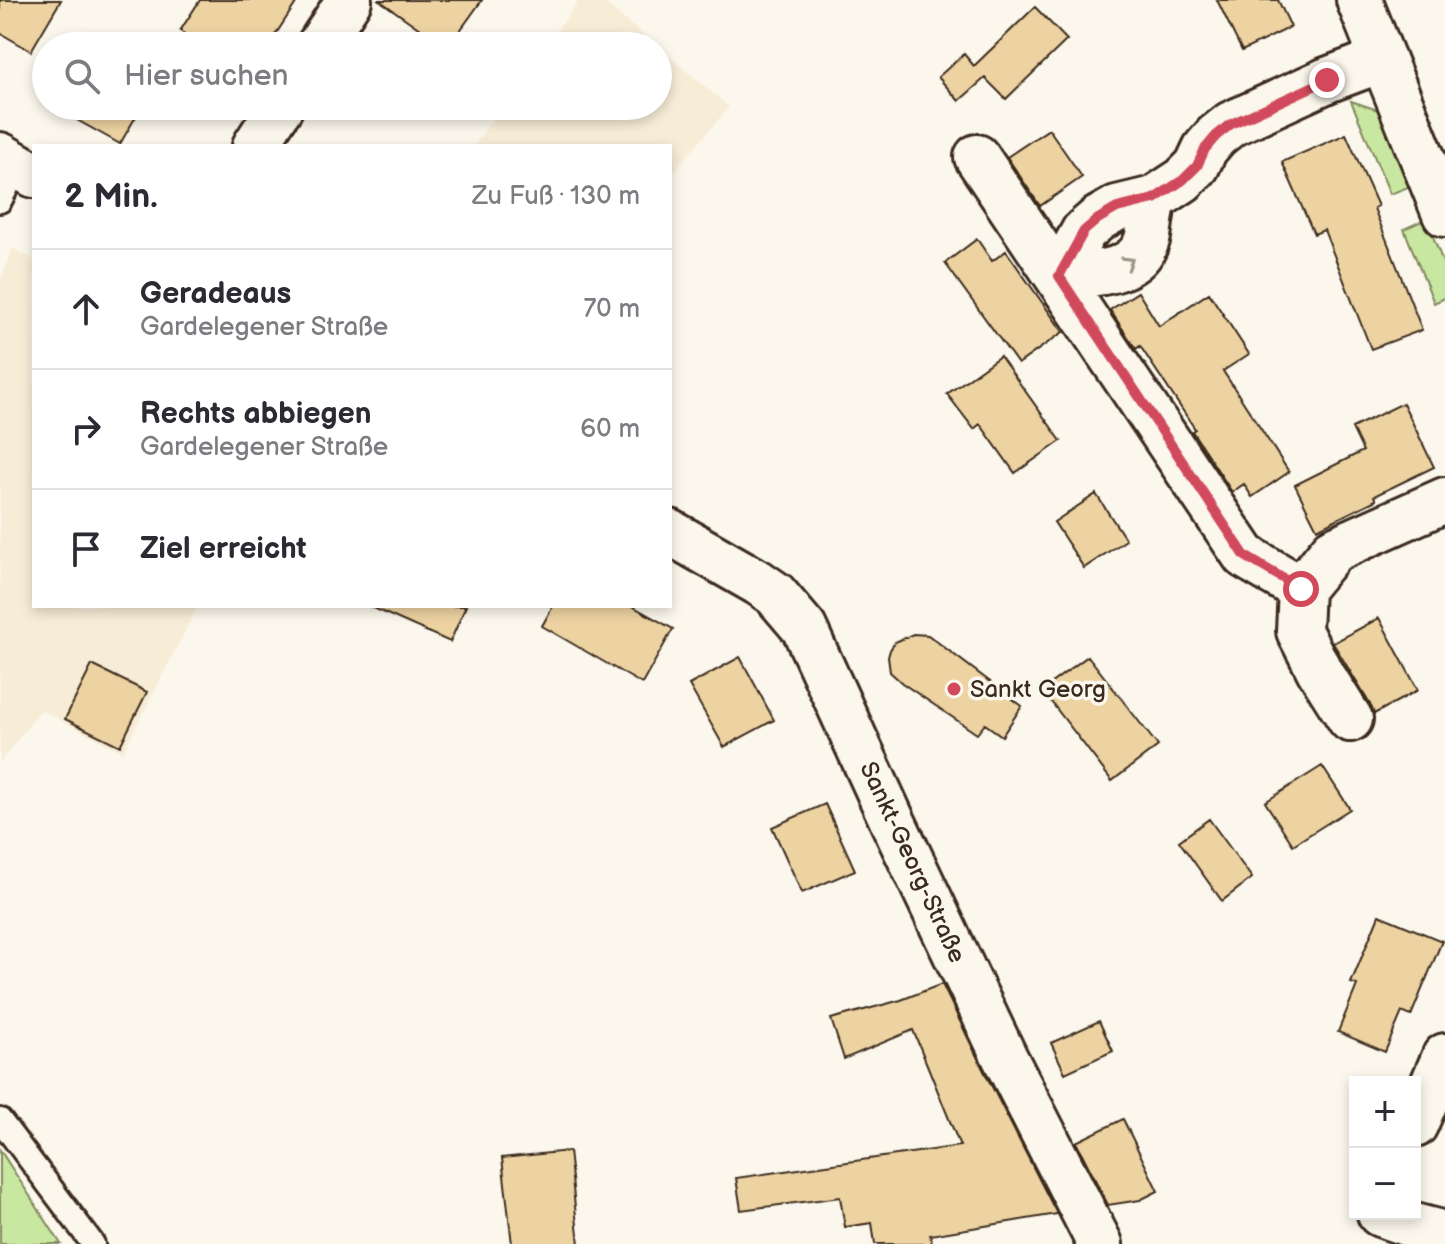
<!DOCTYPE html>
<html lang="de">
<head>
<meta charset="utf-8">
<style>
	:root { --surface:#fff; --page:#f7f7f7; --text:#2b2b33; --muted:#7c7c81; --line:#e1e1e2 }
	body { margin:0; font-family:"Balsamiq Sans",sans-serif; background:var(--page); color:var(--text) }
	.controls { position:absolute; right:24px; bottom:24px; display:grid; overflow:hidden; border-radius:0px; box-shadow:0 4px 12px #0003 }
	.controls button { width:72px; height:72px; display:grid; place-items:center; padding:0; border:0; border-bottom:2px solid var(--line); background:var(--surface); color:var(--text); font:40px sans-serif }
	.stop { position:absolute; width:24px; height:24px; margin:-18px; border:6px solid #d1495b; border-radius:50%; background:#fff }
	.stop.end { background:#d1495b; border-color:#fff; box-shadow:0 2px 8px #0008 }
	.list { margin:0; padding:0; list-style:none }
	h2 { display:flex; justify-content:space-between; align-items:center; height:104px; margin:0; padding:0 32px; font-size:34px }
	h2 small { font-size:26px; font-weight:400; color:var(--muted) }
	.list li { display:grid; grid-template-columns:52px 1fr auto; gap:24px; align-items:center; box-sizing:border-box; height:120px; padding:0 32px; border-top:2px solid var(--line) }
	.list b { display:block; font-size:30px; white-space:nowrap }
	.list p { margin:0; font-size:26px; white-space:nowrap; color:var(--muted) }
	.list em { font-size:26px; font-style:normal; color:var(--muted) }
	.icon { flex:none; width:44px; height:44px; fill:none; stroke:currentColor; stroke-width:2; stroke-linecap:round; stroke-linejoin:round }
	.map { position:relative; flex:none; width:1445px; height:1244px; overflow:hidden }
	.search { position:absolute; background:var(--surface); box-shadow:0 4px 12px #0003; left:32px; top:32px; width:640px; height:88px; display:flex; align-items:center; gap:20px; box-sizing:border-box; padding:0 28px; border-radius:44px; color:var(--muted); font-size:30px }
	.panel { position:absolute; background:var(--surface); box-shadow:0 4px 12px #0003; left:32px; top:144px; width:640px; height:464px; border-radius:0px }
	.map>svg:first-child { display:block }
</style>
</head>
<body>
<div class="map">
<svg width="1445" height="1244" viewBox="0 0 1445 1244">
	<rect width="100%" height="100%" fill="#fbf7ec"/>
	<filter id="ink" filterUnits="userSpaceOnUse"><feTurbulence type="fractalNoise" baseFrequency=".0125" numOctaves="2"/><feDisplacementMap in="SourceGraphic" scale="16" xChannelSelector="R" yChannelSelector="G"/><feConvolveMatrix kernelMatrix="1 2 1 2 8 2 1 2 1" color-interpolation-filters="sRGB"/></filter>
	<g filter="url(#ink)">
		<!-- built -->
		<path fill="#f7ecd6" d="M579,0h22l55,46h-110z
			M658,47l71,60 -59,69v-30h-196l28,-40h156z
			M13,248l21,12v346h164l-75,146 -82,-42 -41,52v-478z"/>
		<!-- green -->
		<path fill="#c8e7a0" stroke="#82885f" stroke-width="2" d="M1351,101l30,10 30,75 -21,8z
			M1426,219l19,48v31l-11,5 -30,-74z
			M0,1150l61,94h-61z"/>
		<!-- building -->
		<path fill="#edd3a2" stroke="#3b2a1e" stroke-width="2" d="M0,0h61l-30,51 -31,-18z
			M200,0h98l-30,46h-65l-23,-15z
			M379,0h103l-33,46h-5z
			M1217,0h61l13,27 -49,24z
			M1035,7l32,33 -61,59 -21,-21 -26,23 -21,-24 26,-23 10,12z
			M52,106h90l-22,38z
			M1049,129l33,48 -42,29 -33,-49z
			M1346,134l32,72 -4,2 48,122 -51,19 -47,-119 -10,4 -32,-72z
			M977,239l15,22 14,-10 57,81 -45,32 -73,-101z
			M1138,292l21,34 50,-33 40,61 -26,17 66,101 -37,25 -8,-13 -12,8 -40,-61 3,-2 -55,-83 -4,3 -26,-39z
			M1000,356l61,85 -46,32 -35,-49 -6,5 -27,-35z
			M1403,403l31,64 -60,29 2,4 -59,29 -22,-44 68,-34 -11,-23z
			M1096,494l30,46 -42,28 -30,-46z
			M369,606h97l-16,36z
			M553,606h79l41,23 -31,55 -100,-58z
			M1379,618l39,72 -44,24 -3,-8 -38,-63z
			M913,634l15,1 94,71 -20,30 -17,-12 -8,10 -75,-51 -12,-11 -2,-15 2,-7 5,-8z
			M1088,656l70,90 -46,35 -70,-91z
			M740,657l34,63 -50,27 -35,-62z
			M92,665l55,27 -27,54 -55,-27z
			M1322,766l28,43 -57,36 -28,-43z
			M825,804l30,66 -53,23 -30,-66z
			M1209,819l43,59 -30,23 -43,-60z
			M1379,915l63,26 -31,75 -9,-4 -17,40 -47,-20 19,-47 -6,-2z
			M942,984l41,85 74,145 -127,21 2,9h-57l-3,-21 -27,4 -5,-30 -99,13 -5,-32 224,-32 -47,-116 -69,29 -13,-40 70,-19z
			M1099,1021l14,30 -48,22 -14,-30z
			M1123,1119l35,72 -18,9 -32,5 -32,-63z
			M569,1151l10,93h-67l-10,-86z"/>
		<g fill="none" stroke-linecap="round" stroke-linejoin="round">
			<defs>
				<path id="service" d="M0,201l18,-35
					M0,1120l93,124"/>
				<path id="minor" d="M1359,0l86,214
					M319,46l30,-46
					M255,146l26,-40
					M0,155l34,20
					M977,157l268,399 56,33 -2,42 20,39 31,49
					M1059,276l25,-45 14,-12 19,-11 37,-9 29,-19 14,-14 8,-17 11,-13 15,-12 96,-44 56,-21
					M1059,276c33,-3 80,0 89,-40 2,-13 3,-25 6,-37
					M670,532l89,51 16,11 29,34 87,190 114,240 95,186
					M1301,589l32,-39 112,-50
					M1415,1125l30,-69
					M1380,1214l34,12 31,8"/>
			</defs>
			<!-- service casing -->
			<use href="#service" stroke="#3b2a1e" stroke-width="28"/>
			<!-- minor casing -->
			<use href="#minor" stroke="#3b2a1e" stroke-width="50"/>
			<!-- service -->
			<use href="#service" stroke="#fbf7ec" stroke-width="22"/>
			<!-- minor -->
			<use href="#minor" stroke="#fbf7ec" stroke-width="44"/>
		</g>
		<!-- one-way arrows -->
		<defs><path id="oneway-chevron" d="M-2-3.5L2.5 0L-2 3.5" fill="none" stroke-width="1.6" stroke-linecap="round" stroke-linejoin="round" transform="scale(2)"/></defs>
		<use stroke="#9b9085" href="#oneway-chevron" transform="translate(1128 262) rotate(-32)"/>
	</g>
	<g fill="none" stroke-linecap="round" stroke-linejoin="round" filter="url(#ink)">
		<!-- route -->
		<path stroke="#d1495b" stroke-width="10" d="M1301,589l-56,-33 -186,-280 25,-45 14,-12 19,-11 37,-9 29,-19 14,-14 8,-17 11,-13 15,-12 96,-44"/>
	</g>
	<!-- markers -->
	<circle fill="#d1495b" stroke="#fbf7ec" stroke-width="3" cx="954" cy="689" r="8"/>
	<g text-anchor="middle" stroke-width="7" stroke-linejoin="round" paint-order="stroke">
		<!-- poi labels -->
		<g font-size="24" fill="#3b2a1e" stroke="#fbf7ec" text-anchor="start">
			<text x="970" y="697">Sankt Georg</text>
		</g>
		<!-- street labels -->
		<g font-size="24" fill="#3b2a1e" stroke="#fbf7ec">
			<text transform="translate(913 862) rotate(65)" y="8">Sankt-Georg-Straße</text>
		</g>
	</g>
</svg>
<div class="controls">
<button>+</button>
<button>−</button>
</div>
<div class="stop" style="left:1301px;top:589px"></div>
<div class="stop end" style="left:1327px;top:80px"></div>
<div class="search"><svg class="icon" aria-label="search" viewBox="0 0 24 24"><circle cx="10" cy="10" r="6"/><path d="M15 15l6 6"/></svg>Hier suchen</div>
<section class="panel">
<h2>2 Min.<small>Zu Fuß · 130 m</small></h2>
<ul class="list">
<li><svg class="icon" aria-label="ahead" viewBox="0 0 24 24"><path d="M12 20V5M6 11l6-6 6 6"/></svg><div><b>Geradeaus</b><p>Gardelegener Straße</p></div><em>70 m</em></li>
<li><svg class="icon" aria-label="right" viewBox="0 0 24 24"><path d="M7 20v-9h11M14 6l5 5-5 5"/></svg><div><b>Rechts abbiegen</b><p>Gardelegener Straße</p></div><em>60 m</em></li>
<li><svg class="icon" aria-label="arrive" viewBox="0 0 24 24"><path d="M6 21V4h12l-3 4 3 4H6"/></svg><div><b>Ziel erreicht</b></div></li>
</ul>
</section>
</div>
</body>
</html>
